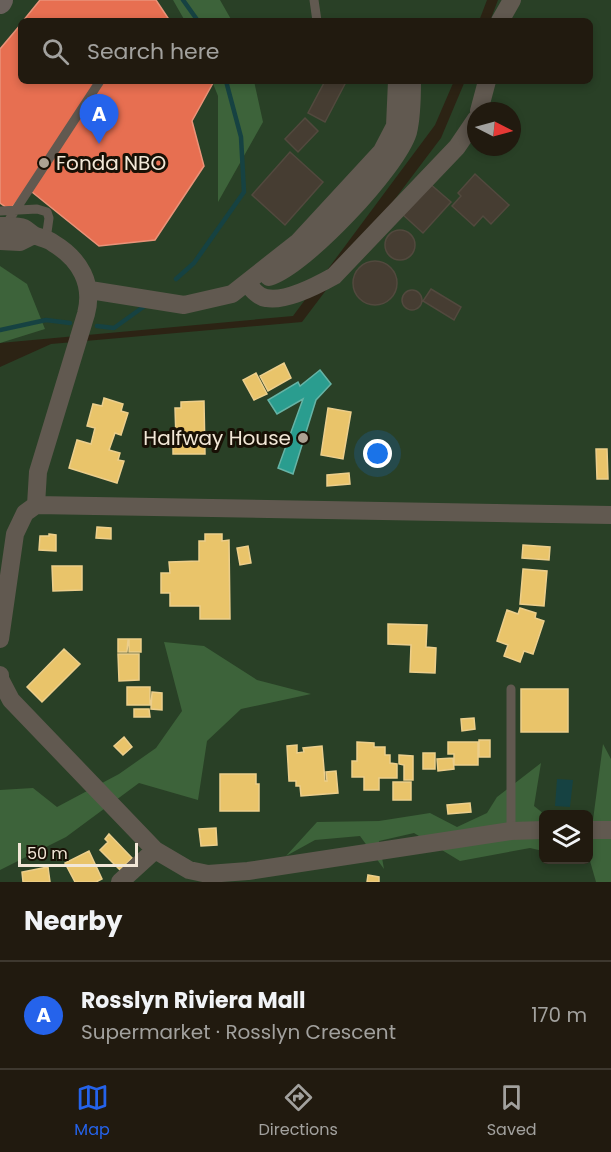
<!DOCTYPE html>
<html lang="en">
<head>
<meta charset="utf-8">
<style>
	:root { --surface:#211a0f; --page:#2d271d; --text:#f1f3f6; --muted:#a2a19e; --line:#3e382f; --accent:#2563eb }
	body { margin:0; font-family:Poppins,sans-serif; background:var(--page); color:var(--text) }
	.controls { position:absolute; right:18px; bottom:18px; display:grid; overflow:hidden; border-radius:9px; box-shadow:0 3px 9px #0003 }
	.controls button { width:54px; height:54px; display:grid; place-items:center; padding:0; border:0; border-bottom:2px solid var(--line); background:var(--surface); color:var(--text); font:30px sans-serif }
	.compass { position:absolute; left:467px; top:102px; width:54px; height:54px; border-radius:50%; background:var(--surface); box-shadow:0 3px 9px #0003; rotate:96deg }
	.scale { position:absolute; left:18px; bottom:15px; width:120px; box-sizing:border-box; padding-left:6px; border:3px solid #f2e7d7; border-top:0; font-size:16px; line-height:21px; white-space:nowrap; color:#f2e7d7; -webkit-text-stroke:4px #181005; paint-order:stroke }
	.you { position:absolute; left:378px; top:454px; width:21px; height:21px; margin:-15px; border:4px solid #fff; border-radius:50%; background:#1a73e8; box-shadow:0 0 0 9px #1a73e833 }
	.badge { display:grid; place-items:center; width:39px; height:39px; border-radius:50%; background:var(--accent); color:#fff; font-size:20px; font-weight:700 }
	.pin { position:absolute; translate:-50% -50px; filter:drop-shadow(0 2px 3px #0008) }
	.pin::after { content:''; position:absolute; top:32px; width:21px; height:18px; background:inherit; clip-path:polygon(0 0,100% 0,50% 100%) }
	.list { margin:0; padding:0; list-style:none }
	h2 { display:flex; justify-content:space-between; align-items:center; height:78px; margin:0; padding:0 24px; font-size:26px }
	h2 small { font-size:20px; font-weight:400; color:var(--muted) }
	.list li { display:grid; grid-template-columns:39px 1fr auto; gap:18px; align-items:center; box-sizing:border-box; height:108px; padding:0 24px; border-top:2px solid var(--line) }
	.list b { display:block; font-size:22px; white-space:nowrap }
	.list p { margin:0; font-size:20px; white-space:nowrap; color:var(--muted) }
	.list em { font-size:20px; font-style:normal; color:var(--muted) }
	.icon { flex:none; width:33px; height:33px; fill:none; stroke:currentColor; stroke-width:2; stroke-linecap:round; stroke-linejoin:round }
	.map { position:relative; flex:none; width:611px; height:882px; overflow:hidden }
	.search { position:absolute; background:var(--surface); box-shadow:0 3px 9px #0003; left:18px; right:18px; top:18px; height:66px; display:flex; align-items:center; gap:15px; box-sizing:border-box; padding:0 21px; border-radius:9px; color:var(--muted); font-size:22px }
	.sheet { height:186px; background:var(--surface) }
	nav { display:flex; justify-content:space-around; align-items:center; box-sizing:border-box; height:84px; border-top:2px solid var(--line); background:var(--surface); font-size:16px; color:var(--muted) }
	nav a { display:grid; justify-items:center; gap:3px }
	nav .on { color:var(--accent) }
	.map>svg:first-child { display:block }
</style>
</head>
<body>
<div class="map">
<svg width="611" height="882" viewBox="0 0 611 882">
	<rect width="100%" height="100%" fill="#2c2314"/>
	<!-- green -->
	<path fill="#294026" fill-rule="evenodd" d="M0,0h487l-8,21h-458v60h433l-19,44 -142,191 -293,27z
		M498,0h113v882h-611v-515l51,-23 251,-22 139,-184 24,-57h125v-60h-100zM476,111h36v36h-36zM544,814h44v46h-44z"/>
	<!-- forest -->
	<path fill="#3d633a" d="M173,0h47l12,21h-47z
		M212,81h42l9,41 -45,80v-106z
		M0,266l27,18 18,45 -45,14z
		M164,642l40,4 53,34 54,14 -70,15 -34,32 -9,59 -59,-17 -73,54 -66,33v-80l33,-2 24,19 62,-33 37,-26 26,-37z
		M603,744l8,15v123h-15l-6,-21 -5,-1h3l1,-40h4z
		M541,763l-7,43 10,8 -1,37 -13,-3 -70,13 -46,-28 -35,8 5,28 -24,-33 -45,4 -29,16 31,-34 62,-1 51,-8 27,14 30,-14 10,-16z"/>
	<!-- water -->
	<path fill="#164242" d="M557,779l16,1 -3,27 -15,-1z"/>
	<!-- homes -->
	<path fill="#e9c46a" stroke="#ecce8b" stroke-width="1.5" d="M284,363l7,15 -23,13 -8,-15z
		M256,373l11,21 -13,6 -11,-20z
		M104,398l19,6 -2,7 7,2 -7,22 -6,-2 -6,17 11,3 -2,7 6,1 -7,22 -48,-15 8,-28 14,4 4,-16 -8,-2 6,-22 9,2z
		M204,401l1,53h-32v-15h3l-1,-31h6v-6z
		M328,408l23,4 -8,47 -22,-4z
		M596,449h11l1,30h-11z
		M349,473l1,11 -23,2v-11z
		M97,527l14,1v11l-15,-1z
		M49,534l7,1v16l-17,-1 1,-14h9z
		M205,534h17v7l7,-1 1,79h-30v-13h-30v-13h-9v-20h9l-1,-11 30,-1v-20h6z
		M523,545l27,2 -1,13 -27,-2z
		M248,546l3,17 -11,2 -3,-17z
		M52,566h30v24l-29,1z
		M523,569l24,2 -3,35 -24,-2z
		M520,608l16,5 -1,5 9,3 -11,33 -9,-3 -4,11 -16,-6 4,-11 -11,-4 10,-31 11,4z
		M388,624l39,1 -1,22 10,1 -1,25 -25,-1 1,-27 -23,-1z
		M118,639h10l-1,13h-9z
		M129,639h12v13h-12z
		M64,649l16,15 -38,38 -15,-15z
		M118,654h21v26l-20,1z
		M127,687h23v18h-23z
		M521,689h47v43h-47z
		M152,692l10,1v17l-11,-1z
		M134,709h15l1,8h-16z
		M474,718l1,11 -13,2 -1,-12z
		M124,737l8,10 -9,8 -9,-9z
		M479,740h11v17h-11z
		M357,742l17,1v4h11v8h5v8l7,1v14h-18v12h-15v-13h-12v-16h5z
		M448,742h30v23h-24v-11h-6z
		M297,745v8l7,-1 -1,-4 19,-2 3,35h2l-1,-9 10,-1 2,22 -37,3 -1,-10h-4v-5h-7l-2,-35z
		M423,753h12v16h-12z
		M399,755l14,1v24h-9v-15l-5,-1z
		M453,758l1,11 -16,2 -1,-12z
		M220,774h36v10h3v27h-39z
		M393,782h18v18h-18z
		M470,803l1,9 -23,2 -1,-9z
		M216,828l1,17 -16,1 -2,-17z
		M109,834l23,24 -12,12 -20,-20 8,-8 -3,-3z
		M89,851l13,28 -6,3h-21l-10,-19z
		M48,867l2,15h-27l-1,-10z
		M368,875l11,2v5h-12z"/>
	<!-- shops -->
	<path fill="#e76f51" stroke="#ea9379" stroke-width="1.5" d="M40,0h116l14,21h-147z
		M21,24v57h191l1,2 -21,38 12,45 -49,74 -56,6 -72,-58 -17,22 -10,-7v-154z"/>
	<!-- schools -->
	<path fill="#2a9d8f" stroke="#66b3a5" stroke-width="1.5" d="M320,370l11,14 -15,16 -23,74 -15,-6 25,-69 -26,15 -9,-14 30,-18 2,4z"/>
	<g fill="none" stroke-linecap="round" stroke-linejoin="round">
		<!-- stream -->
		<path stroke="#164242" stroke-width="4.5" d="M183,0l15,21
			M176,279l18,-16 50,-71 -3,-55 -15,-56
			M97,326l17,2 32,-23
			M0,330l46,-10 24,3"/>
	</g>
	<!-- building -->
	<path fill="#463d32" stroke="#52493e" stroke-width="1.5" d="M325,81l21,1 -21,40 -17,-9z
		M305,118l13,13 -20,21 -13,-13z
		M290,152l33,30 -38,43 -33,-30z
		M475,174l34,31 -18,19 -8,-8 -9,10 -22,-20 9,-10 -3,-3z
		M429,183l22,19 -28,31 -22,-20z
		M385 245a15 15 0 1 1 30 0a15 15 0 1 1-30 0Z
		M353 283a22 22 0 1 1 44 0a22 22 0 1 1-44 0Z
		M431,289l30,18 -7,13 -31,-19z
		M402 300a10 10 0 1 1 20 0a10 10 0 1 1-20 0Z"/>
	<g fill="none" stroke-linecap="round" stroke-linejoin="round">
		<!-- service -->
		<path stroke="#615950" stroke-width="9" d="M314,0l3,21
			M0,211l37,-2 10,3 2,6 -3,21
			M5,226l95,-145
			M511,689v142"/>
		<!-- minor -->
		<path stroke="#615950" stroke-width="18" d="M500,21l12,-21
			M479,111l8,-30
			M0,226c7,0 17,-1 24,2 4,2 7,6 12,8 5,2 12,3 17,7 27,16 41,41 33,71l-48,158 -2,33
			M0,241l20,1 14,-7
			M269,277c36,-11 128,-109 139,-145 4,-16 4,-35 4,-51
			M247,283c5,6 11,14 19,15 19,4 52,-13 68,-22l123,-129 19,-28
			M90,290l94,15 48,-11 66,-52 84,-91 13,-25 2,-45
			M0,639l15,-105 10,-21 11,-8 575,10
			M0,675v4l11,21 144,150 34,20 19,4 40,-3 263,-40 33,-1
			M588,830h23
			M120,882l35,-32"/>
		<!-- secondary -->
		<path stroke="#68605b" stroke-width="24" d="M0,2l1,-2"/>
	</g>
	<!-- markers -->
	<g fill="#ada293" stroke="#181005" stroke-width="2">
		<circle cx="44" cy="163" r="6"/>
		<circle cx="303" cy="438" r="6"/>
	</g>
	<g text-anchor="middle" stroke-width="6" stroke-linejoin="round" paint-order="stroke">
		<!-- poi labels -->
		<g font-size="20" fill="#f2e7d7" stroke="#181005" text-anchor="start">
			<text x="56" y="170">Fonda NBO</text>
			<text x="291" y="445" text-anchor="end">Halfway House</text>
		</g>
	</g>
</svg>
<div class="controls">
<button><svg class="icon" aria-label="layers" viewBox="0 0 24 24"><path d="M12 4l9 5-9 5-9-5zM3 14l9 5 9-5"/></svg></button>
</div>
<svg class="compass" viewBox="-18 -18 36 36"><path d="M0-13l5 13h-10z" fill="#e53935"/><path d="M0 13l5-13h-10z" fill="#a2a19e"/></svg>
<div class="scale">50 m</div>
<div class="you"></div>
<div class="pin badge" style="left:99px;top:144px">A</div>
<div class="search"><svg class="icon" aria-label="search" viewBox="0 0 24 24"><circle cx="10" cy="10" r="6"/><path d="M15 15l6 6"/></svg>Search here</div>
</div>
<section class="sheet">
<h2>Nearby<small></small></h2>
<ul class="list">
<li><span class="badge">A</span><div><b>Rosslyn Riviera Mall</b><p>Supermarket · Rosslyn Crescent</p></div><em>170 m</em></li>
</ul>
</section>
<nav>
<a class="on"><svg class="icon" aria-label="map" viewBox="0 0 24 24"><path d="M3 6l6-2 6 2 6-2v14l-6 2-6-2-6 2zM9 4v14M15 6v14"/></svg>Map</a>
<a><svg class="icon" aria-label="directions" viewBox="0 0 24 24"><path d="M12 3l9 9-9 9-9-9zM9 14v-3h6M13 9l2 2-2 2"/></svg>Directions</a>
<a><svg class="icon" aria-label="saved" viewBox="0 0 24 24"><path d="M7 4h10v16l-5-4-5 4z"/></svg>Saved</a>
</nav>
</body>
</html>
